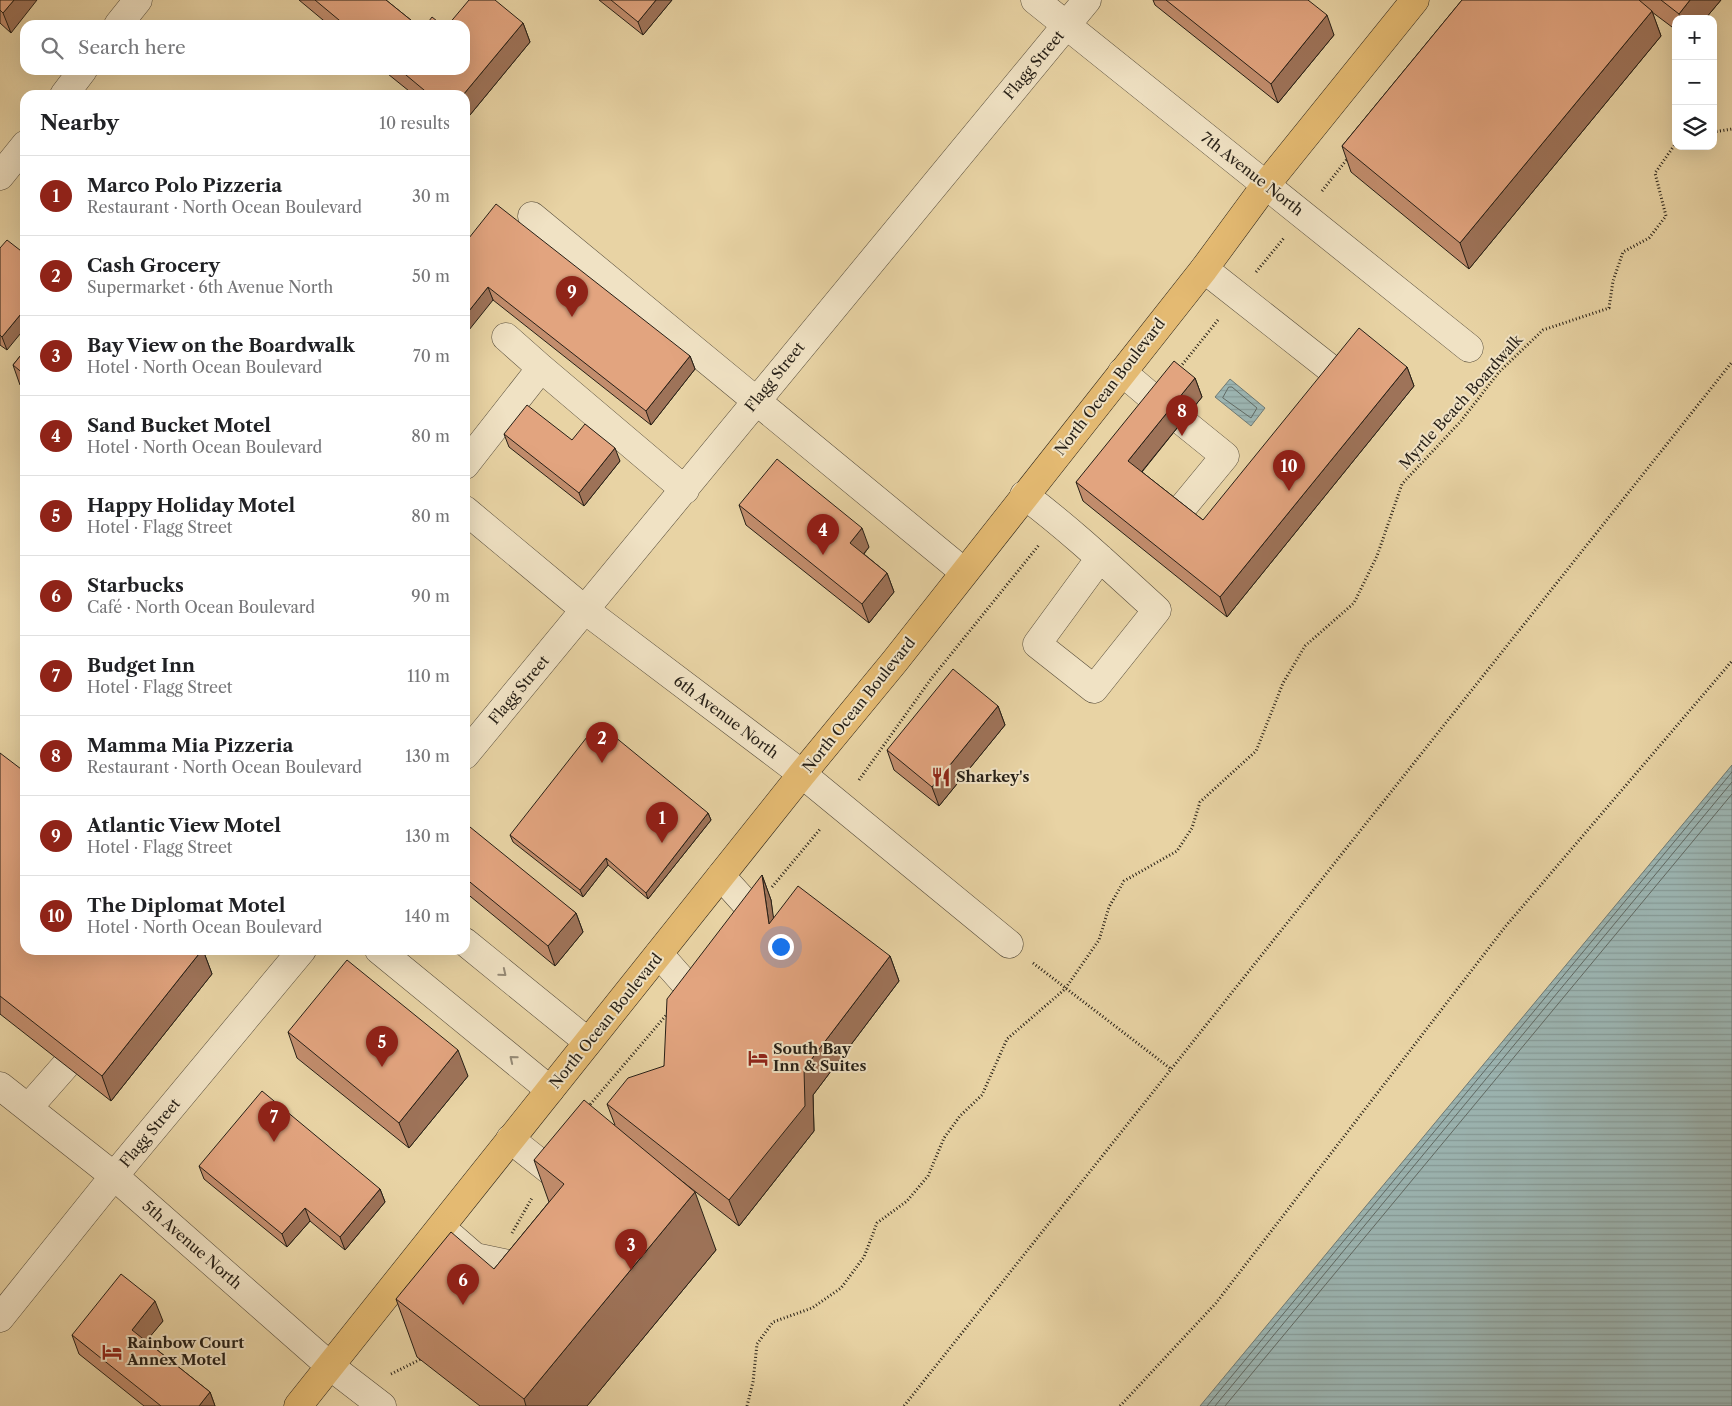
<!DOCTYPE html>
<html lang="en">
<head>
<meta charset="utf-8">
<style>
	:root { --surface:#fff; --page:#f2f2f2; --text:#202124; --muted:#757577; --line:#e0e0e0; --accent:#8f2418 }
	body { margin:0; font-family:"Libre Caslon Text",serif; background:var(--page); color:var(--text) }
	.controls { position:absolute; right:15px; top:15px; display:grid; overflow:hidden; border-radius:10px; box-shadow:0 5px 20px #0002 }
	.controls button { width:45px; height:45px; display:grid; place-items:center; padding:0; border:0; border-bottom:1px solid var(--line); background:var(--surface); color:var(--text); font:25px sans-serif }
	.you { position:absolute; left:780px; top:946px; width:18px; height:18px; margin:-12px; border:4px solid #fff; border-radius:50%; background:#1a73e8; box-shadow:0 0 0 8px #1a73e833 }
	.badge { display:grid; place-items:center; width:32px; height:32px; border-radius:50%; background:var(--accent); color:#fff; font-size:16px; font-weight:700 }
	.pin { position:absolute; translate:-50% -41px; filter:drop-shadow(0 1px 2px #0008) }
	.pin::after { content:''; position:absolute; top:26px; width:18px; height:15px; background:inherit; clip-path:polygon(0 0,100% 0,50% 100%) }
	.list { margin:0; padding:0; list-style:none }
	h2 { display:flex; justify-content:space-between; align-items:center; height:65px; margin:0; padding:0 20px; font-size:21px }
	h2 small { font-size:16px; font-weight:400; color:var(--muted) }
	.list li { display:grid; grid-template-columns:32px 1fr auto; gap:15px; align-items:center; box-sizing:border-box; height:80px; padding:0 20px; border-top:1px solid var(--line) }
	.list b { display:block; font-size:19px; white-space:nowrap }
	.list p { margin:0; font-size:16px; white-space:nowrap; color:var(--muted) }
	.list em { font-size:16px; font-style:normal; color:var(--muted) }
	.icon { flex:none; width:28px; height:28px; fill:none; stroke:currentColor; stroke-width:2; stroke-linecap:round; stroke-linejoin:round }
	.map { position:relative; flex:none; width:1732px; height:1406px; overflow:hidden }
	.search { position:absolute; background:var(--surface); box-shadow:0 5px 20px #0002; left:20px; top:20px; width:450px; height:55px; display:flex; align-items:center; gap:12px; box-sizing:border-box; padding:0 18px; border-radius:15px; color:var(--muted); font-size:19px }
	.panel { position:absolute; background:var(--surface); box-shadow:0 5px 20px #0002; left:20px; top:90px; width:450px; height:865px; border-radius:15px }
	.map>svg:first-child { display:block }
</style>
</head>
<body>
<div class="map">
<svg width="1732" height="1406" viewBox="0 0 1732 1406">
	<defs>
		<pattern id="water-rules" width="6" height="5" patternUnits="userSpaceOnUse" patternTransform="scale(1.25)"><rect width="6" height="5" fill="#9cb5b2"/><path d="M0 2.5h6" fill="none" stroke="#869b98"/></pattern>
	</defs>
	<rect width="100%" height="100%" fill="#e8d3a4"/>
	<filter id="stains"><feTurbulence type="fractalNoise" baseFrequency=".004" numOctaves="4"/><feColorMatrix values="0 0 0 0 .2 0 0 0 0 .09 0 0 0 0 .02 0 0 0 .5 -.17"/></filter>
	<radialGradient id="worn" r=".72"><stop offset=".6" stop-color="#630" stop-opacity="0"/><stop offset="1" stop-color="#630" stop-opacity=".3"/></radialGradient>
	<!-- water -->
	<path fill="url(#water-rules)" stroke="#6d7974" d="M1230,379l35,29 -14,18 -36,-29z
		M1732,765v641h-532z"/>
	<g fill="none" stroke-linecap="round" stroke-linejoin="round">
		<!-- shore -->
		<path stroke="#616a64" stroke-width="1" d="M1229,387h3l25,21 -6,10 -28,-20z
			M1207,1406l525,-634
			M1215,1406l517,-624
			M1225,1406l507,-612"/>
		<defs>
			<path id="minor" d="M1035,0l434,348
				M118,25l20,-25
				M64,95l19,-25
				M0,176l25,-31
				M532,216l432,356
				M1204,269l123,97
				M506,337l35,31
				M1122,372l39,33
				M1183,422l42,34 -42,51
				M465,465l76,-97 144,122
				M1024,495c47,35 90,76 133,115l-63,79 -57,-45 63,-86
				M465,510l120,100 217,164 207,170
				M465,755l622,-755
				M721,876l36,40
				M465,942l123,100
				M379,950l171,140
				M659,954l38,43
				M0,1086l114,90 216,190 52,40
				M28,1108l37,-42
				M510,1139l53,42
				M452,1237l23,20 39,8
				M0,1318l114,-142 188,-226"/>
			<path id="major" d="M298,1406l504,-632 93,-113 309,-392 61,-83 150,-186"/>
		</defs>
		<!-- minor casing -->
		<use href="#minor" stroke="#564c3a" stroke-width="29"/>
		<!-- major casing -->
		<use href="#major" stroke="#261f16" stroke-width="29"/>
		<!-- path -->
		<path stroke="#261f16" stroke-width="3" stroke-dasharray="1 2.5" stroke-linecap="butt" d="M1713,132l19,-3
			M1322,191l26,-33
			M1256,272l28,-34
			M1178,370l40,-50
			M859,780l72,-101 108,-134
			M772,887l49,-59
			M1033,963l138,106
			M588,1107l80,-94
			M512,1233l20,-35
			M391,1374l32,-16
			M747,1406l6,-24 4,-38 16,-22 39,-14 29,-20 23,-31 13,-34 30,-22 21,-25 16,-38 16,-22 22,-21 25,-56 58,-50 34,-49 10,-33 15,-26 53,-30 15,-23 8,-26 56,-51 27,-68 22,-37 49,-43 23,-47 25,-72 59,-63 38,-49 44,-42 66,-22 4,-27 10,-29 26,-14 17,-22 -11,-43 21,-30
			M904,1406l828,-1044
			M1120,1406l96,-103 289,-376 227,-266"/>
		<!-- minor -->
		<use href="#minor" stroke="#f0e2c4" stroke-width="28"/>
		<!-- major -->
		<use href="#major" stroke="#e4ba72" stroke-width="28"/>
	</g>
	<!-- wall -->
	<path fill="#c28d6d" stroke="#261f16" d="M0,0l11,33 -11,-10z
		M299,0h87l31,25h-88z
		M599,0h73l-29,35z
		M1153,0h155l26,35 -56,68 -123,-98z
		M1462,0h259l-16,19h-29v11l-24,-18 9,24 -192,233 -118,-97 -9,-26z
		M523,23l7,19 -65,79v-26h-51l-31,-25h82z
		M465,243l225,113 5,13 -44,56 -158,-125z
		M0,248l7,102 -7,-5z
		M25,350v39l-5,-4 -7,-20z
		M1407,367l7,19 -187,231 -144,-116 -7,-19 119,-104 7,19 -60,75 61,48z
		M504,434l68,6 48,21 -36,45 -75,-59z
		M739,505l130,42 -5,7 23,19 7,19 -25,31 -123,-98z
		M998,706l7,19 -66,81 -45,-36 -7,-20z
		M0,753l25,197h178l9,24 -101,127 -111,-87z
		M708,813l3,7 -63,79 -40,-34 -25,32 -70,-55 -3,-7z
		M465,833l111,80 7,19 -28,34 -90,-74z
		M762,875l9,25 2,18 117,38 9,25 -86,114 1,36 -75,95 -66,-52 43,76 -129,156h-107l-63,-49 -21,-58 98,-30 55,-67 -15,-42 81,-35 -8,-21 57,-38z
		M288,1032l180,44 -59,72 -112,-90z
		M199,1166l181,23 5,13 -40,48 -35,-29 -23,26 -83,-68z
		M163,1321l-17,20 64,51 5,14h-71l-65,-52 -7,-19z"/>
	<!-- shaded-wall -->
	<path fill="#9e7359" stroke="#261f16" d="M14,0h23l-26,33 -8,-20z
		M656,0h16l-29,35 -5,-13z
		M1690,0h31l-16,19h-25l-1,-5z
		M1652,11l9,25 -192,233 -9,-26z
		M1327,15l7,20 -56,68 -7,-19z
		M523,23l7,19 -65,79v-26h-2z
		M488,287l5,13 -28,35v-19z
		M25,309v19l-18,22 -5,-13z
		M690,356l5,13 -44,56 -5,-14z
		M1407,367l7,19 -187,231 -7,-20z
		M1195,378l7,19 -67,83 -7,-19z
		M615,448l5,13 -36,45 -5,-13z
		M862,528l7,19 -12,15 -7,-19z
		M887,573l7,19 -25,31 -7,-19z
		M998,706l7,19 -66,81 -7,-19z
		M708,813l3,7 -63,79 -2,-6z
		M606,858l2,7 -25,32 -3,-7z
		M762,875l9,25 7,50 -9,-26z
		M576,913l7,19 -28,34 -7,-20z
		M202,950h1l9,24 -101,127 -9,-25z
		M890,956l9,25 -86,114 1,36 -75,95 -10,-26 75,-131z
		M458,1050l10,26 -59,72 -10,-25z
		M380,1189l5,13 -40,48 -5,-13z
		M695,1192l21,58 -129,156h-61l-2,-7z
		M305,1208l5,13 -23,26 -5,-13z
		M155,1301l8,20 -24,29 -7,-20z
		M210,1392l5,14h-16z"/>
	<!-- building -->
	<path fill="#e2a47f" stroke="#261f16" d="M0,0h14l-11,13 -3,-3z
		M315,0h71l31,25h-72z
		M469,0h26l28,23 -60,72h-33l-30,-25h65v-45h-17z
		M611,0h45l-18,22z
		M1166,0h142l19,15 -56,69z
		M1462,0h177l13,11 -192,232 -118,-97z
		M1661,0h29l-11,14z
		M432,17l10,8h-16z
		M496,204l194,152 -44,55 -158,-124 -23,29v-73z
		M7,240l18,14v55l-23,28 -2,-2v-87z
		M1359,328l48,39 -187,230 -144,-115 98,-121 21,17 -67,83 75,59z
		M25,350v25l-12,-10z
		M527,405l45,35 13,-16 30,24 -36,45 -75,-59z
		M777,459l85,69 -12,15 37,30 -25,31 -123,-99z
		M953,669l45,37 -66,81 -45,-37z
		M598,723l110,90 -62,80 -40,-35 -26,32 -70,-55z
		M0,753l25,19v178h177l-100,126 -102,-80z
		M470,827l106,86 -28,33 -83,-68v-45z
		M762,875l7,49 29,-38 92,70 -86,113 1,37 -76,94 -122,-96 21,-26 36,-12 3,-67z
		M347,960l111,90 -59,73 -111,-91z
		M262,1091l118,98 -40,48 -35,-29 -23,26 -83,-68z
		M584,1100l111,92 -171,207 -128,-100 55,-67 43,37 70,-85 -30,-24z
		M121,1274l34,27 -23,29 78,62 -11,14h-38l-89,-71z"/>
	<!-- one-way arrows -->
	<defs><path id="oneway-chevron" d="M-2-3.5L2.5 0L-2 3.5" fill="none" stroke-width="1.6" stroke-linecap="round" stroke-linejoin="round" transform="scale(1.25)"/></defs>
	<g stroke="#958a76">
		<use href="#oneway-chevron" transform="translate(503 973) rotate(39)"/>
		<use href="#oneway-chevron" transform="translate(513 1059) rotate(-141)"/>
	</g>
	<!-- icons -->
	<defs>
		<symbol id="restaurant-bare" viewBox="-9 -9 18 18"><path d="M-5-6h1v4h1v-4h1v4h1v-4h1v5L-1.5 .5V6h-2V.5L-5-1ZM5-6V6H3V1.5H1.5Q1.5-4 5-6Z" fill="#8f2418" stroke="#f0e2c4" stroke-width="2.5" paint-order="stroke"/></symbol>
		<symbol id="hotel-bare" viewBox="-9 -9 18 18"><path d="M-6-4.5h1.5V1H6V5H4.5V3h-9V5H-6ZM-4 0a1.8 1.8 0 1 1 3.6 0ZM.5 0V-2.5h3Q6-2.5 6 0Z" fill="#8f2418" stroke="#f0e2c4" stroke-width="2.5" paint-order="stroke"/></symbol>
	</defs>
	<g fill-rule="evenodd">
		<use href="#restaurant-bare" x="927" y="763" width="28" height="28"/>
		<use href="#hotel-bare" x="744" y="1044" width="28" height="28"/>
		<use href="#hotel-bare" x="98" y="1338" width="28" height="28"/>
	</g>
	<g text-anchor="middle" stroke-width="4" stroke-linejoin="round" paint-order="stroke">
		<!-- street labels -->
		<g font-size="15" fill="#261f16" stroke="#f0e2c4">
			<text transform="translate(1034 65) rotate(-50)" y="5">Flagg Street</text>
			<text transform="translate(1252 174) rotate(38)" y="5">7th Avenue North</text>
			<text transform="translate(775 377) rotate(-51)" y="5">Flagg Street</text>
			<text transform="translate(1110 387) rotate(-52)" y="5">North Ocean Boulevard</text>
			<text transform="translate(1461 402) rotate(-48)" y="5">Myrtle Beach Boardwalk</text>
			<text transform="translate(519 690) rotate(-50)" y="5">Flagg Street</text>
			<text transform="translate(859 705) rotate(-51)" y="5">North Ocean Boulevard</text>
			<text transform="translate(726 717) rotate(37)" y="5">6th Avenue North</text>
			<text transform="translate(606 1021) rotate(-51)" y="5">North Ocean Boulevard</text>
			<text transform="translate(150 1133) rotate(-50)" y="5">Flagg Street</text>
			<text transform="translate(192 1245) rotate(41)" y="5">5th Avenue North</text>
		</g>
		<!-- poi labels -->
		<g font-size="15" font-weight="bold" fill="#261f16" stroke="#f0e2c4" text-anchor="start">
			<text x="956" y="782">Sharkey's</text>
			<text x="773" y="1054">South Bay<tspan x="773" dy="17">Inn &amp; Suites</tspan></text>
			<text x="127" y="1348">Rainbow Court<tspan x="127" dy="17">Annex Motel</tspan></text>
		</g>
	</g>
	<rect width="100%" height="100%" filter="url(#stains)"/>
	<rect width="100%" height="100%" fill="url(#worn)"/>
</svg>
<div class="controls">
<button>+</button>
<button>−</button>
<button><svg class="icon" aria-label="layers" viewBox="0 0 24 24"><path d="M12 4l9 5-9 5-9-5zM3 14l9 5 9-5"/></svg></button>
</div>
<div class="you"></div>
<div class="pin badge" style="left:662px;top:843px">1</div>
<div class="pin badge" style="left:602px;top:763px">2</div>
<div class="pin badge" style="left:631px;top:1270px">3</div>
<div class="pin badge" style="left:823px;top:555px">4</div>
<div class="pin badge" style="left:382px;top:1067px">5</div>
<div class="pin badge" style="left:463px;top:1305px">6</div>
<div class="pin badge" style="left:274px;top:1142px">7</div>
<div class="pin badge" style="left:1182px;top:436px">8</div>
<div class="pin badge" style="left:572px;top:317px">9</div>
<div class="pin badge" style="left:1289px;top:491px">10</div>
<div class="search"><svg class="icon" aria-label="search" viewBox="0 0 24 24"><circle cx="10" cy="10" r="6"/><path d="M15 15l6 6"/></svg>Search here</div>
<section class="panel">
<h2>Nearby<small>10 results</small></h2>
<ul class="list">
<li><span class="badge">1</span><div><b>Marco Polo Pizzeria</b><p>Restaurant · North Ocean Boulevard</p></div><em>30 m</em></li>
<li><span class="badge">2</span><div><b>Cash Grocery</b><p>Supermarket · 6th Avenue North</p></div><em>50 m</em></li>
<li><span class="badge">3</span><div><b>Bay View on the Boardwalk</b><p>Hotel · North Ocean Boulevard</p></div><em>70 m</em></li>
<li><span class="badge">4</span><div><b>Sand Bucket Motel</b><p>Hotel · North Ocean Boulevard</p></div><em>80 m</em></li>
<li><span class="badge">5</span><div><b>Happy Holiday Motel</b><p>Hotel · Flagg Street</p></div><em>80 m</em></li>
<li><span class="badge">6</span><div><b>Starbucks</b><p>Café · North Ocean Boulevard</p></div><em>90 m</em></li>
<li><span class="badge">7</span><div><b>Budget Inn</b><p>Hotel · Flagg Street</p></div><em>110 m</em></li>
<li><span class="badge">8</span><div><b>Mamma Mia Pizzeria</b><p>Restaurant · North Ocean Boulevard</p></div><em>130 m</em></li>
<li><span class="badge">9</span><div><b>Atlantic View Motel</b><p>Hotel · Flagg Street</p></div><em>130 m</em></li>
<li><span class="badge">10</span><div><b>The Diplomat Motel</b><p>Hotel · North Ocean Boulevard</p></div><em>140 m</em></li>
</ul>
</section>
</div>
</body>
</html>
